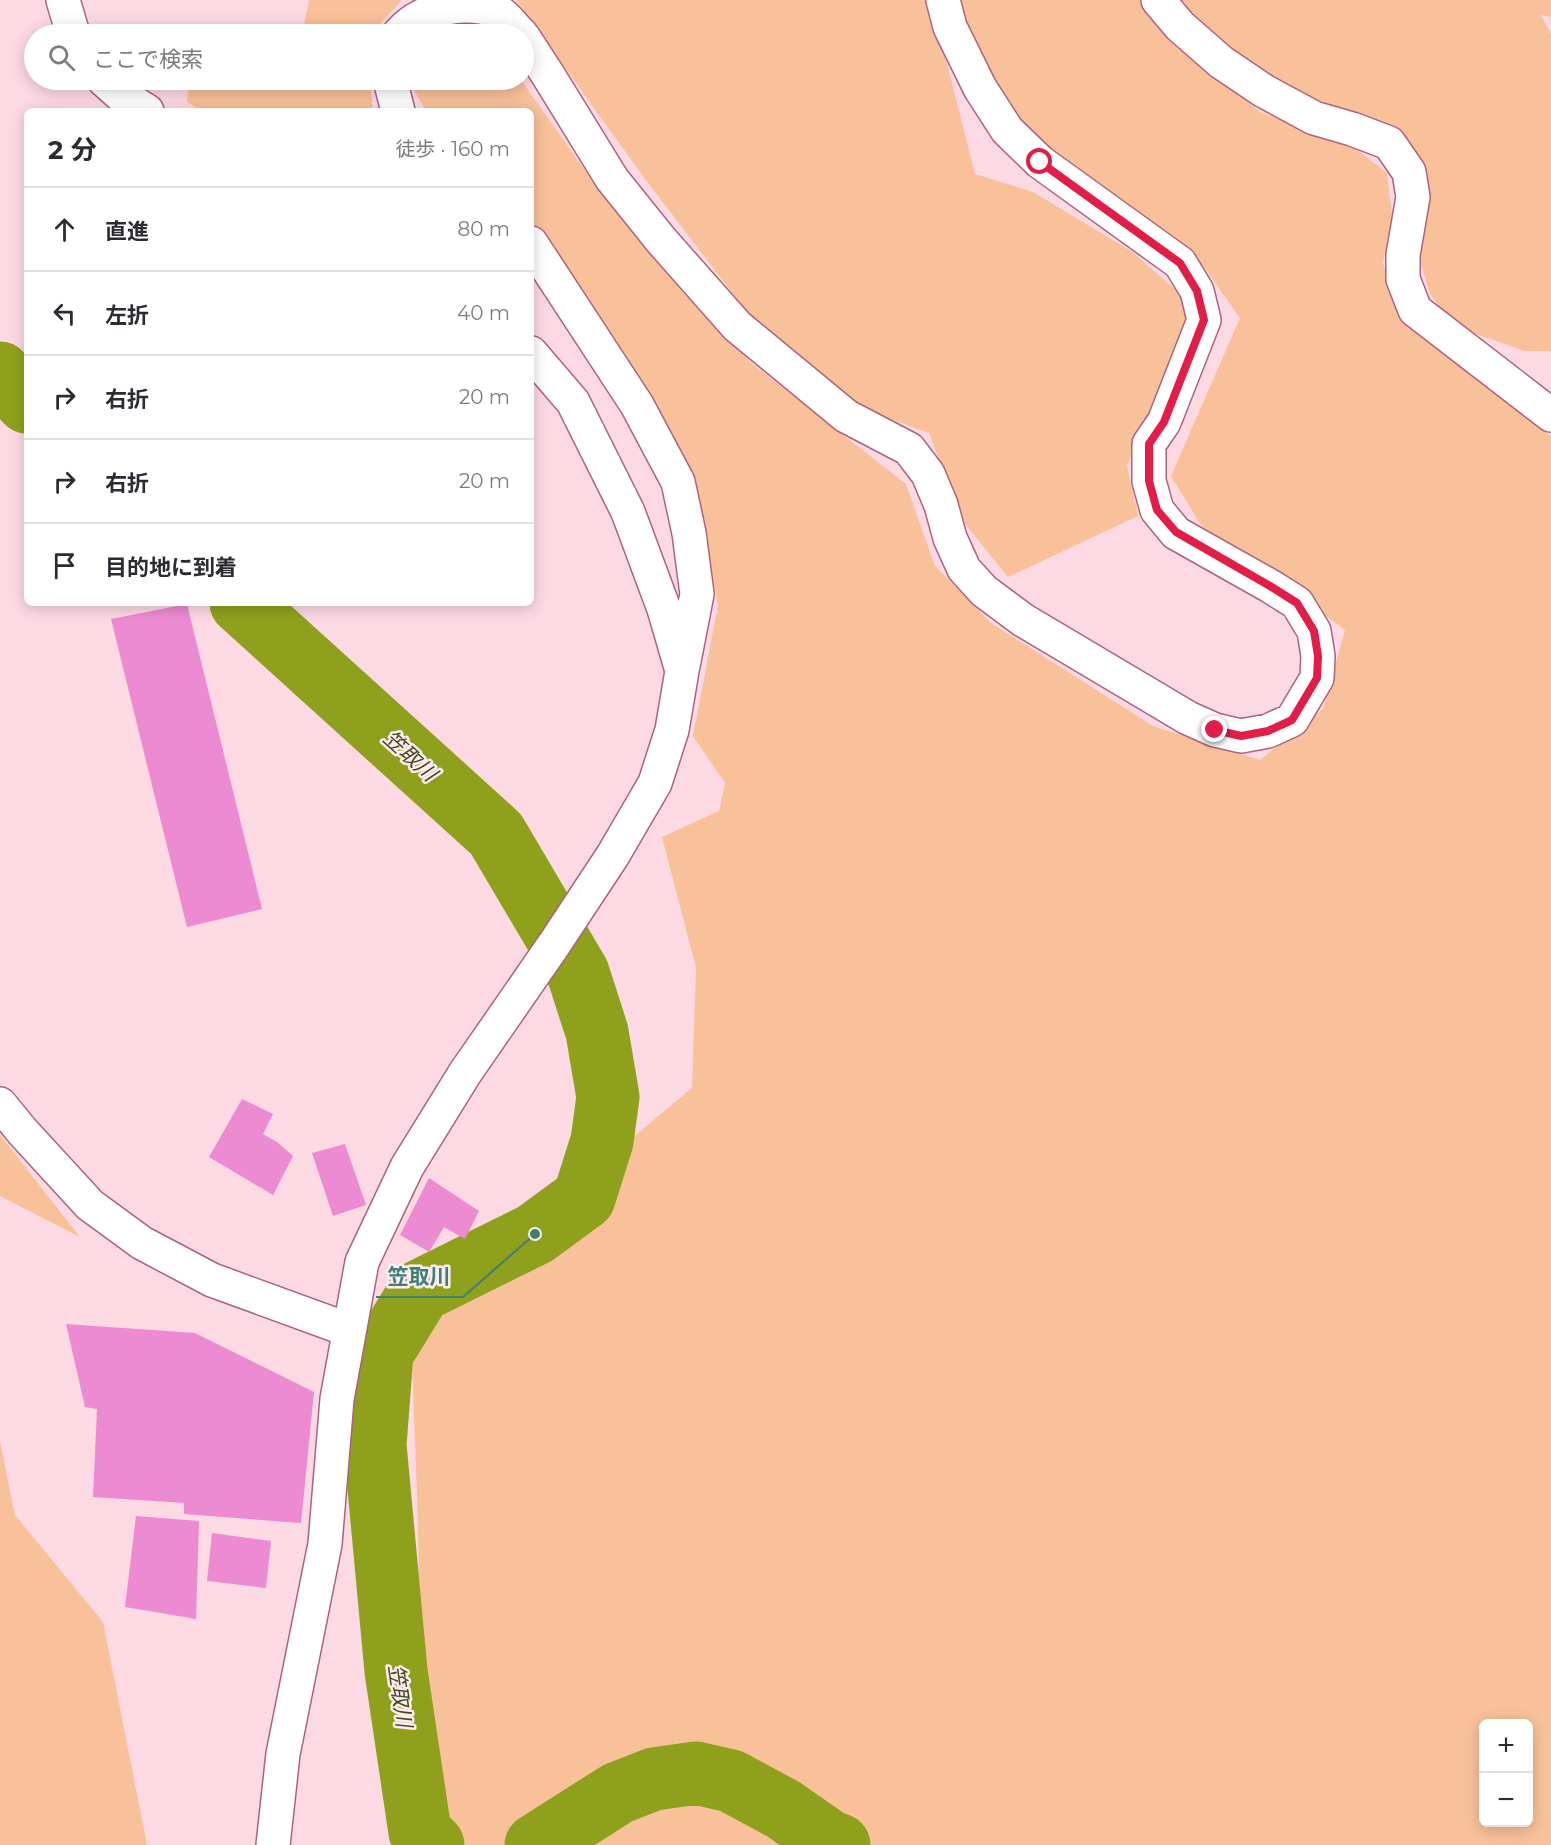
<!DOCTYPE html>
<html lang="ja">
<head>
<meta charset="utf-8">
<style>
	:root { --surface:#fff; --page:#f2f2f3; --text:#2b2b33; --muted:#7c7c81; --line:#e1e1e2 }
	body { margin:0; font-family:Montserrat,"Noto Sans JP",sans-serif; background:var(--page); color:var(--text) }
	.controls { position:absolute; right:18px; bottom:18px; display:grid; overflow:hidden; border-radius:9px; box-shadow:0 3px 15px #0003 }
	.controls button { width:54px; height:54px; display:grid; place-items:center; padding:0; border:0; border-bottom:2px solid var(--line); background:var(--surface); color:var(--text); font:30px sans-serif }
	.stop { position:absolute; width:18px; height:18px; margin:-14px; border:4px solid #e11d48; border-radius:50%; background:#fff }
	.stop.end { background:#e11d48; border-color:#fff; box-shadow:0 2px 6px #0008 }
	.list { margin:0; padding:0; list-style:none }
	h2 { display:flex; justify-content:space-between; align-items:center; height:78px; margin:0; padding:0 24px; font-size:26px }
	h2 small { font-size:20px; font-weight:400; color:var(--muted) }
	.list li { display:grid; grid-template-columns:39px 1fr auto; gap:18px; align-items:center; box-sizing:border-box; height:84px; padding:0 24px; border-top:2px solid var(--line) }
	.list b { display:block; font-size:22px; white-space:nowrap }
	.list em { font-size:20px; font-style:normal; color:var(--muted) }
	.icon { flex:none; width:33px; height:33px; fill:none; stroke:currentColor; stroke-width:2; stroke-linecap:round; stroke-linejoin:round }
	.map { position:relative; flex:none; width:1551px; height:1845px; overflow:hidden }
	.search { position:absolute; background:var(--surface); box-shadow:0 3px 15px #0003; left:24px; top:24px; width:510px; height:66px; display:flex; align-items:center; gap:15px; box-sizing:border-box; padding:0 21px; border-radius:33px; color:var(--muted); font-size:22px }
	.panel { position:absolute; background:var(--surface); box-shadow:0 3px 15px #0003; left:24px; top:108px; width:510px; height:498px; border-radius:9px }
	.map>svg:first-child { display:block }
</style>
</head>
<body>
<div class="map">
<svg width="1551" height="1845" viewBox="0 0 1551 1845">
	<rect width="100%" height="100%" fill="#fdd9e4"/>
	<!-- green -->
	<path fill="#f8c199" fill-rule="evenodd" d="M309,0h93l-31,34h-69z
		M516,0h415l44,174 58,18 98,59 62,54 -5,31 -35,68 -26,62 11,50 -130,61 -47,-58 -32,-86 -80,-29 -86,-71 -118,-154z
		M960,0h186l22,33 92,79 96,37 31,24 5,43 -9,47 18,56 51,37 99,80v1409h-1125l10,-2 -14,-81 -4,-238 -8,-217 87,-56 195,-163 4,-120 -34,-131 57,-26 6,-28 -32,-47 25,-131 -28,-138 -159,-239v-117h-105l-18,-31h113l83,117 146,165 156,122 29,82 56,57 162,103 107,34 63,-51 22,-79 -144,-105 -30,-49 69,-158 -37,-52 -124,-84 -65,-63 -34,-49zM1484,1724h44v98h-44z
		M1179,0h372v17l-10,-2 10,19v317h-27l-70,-25 -24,-32 -13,-44 -3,-86 -98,-54 -93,-60z
		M444,21l41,9 4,4h-62z
		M189,80h181l3,31h-171l-15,-9z
		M0,1135l80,102 -80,-41z
		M0,1441l15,74 88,107 44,223h-147z"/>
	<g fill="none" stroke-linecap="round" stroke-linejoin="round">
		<!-- river -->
		<path stroke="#8fa11c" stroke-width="63" d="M0,373l27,29
			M241,603l255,231 82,139 19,59 11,65 -6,44 -18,57 -49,36 -115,57 -38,62 -7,92 21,226 24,161 13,13
			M536,1845l82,-52 36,-14 42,-6 35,8 52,28 46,32 10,4"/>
	</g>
	<!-- building -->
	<path fill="#ec8ad2" d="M187,604l75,305 -75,18 -76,-308z
		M242,1099l31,15 -10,20 14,8 16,14 -20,39 -64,-38z
		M345,1144l21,61 -33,11 -21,-63z
		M429,1178l50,33 -14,28 -21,-12 -15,25 -29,-17z
		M66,1324l129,9 119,59 -13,131 -117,-9v-11l-91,-6 4,-88 -12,-2z
		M136,1516l63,5 -3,98 -71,-12z
		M212,1533l59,8 -5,47 -59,-7z"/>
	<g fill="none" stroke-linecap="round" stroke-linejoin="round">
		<defs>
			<path id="minor" d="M63,0l10,34
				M1158,0l22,26 41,36 43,29 50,27 38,11 37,14 20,29 4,25 -10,58v24l12,31 136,105
				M399,34c23,-27 65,-34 98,-23 9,4 17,17 24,23
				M524,38l24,37 64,104 49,61 76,86 109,90 63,33 19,25 13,31 9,33 14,31 20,22 39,29 165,98 27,12 26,6 27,-5 24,-11 25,-42 1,-22 -4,-25 -17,-28 -27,-17 -94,-53 -19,-23 -8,-29v-37l15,-22 40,-102 -7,-29 -17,-28 -140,-101 -33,-32 -27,-42 -30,-61 -7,-27
				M104,80l18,16 25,15
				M390,80l8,31
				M531,243l106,162 41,77 11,51 8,61 -14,72
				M0,1104l22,27 68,74 52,38 70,37 137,50
				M273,1845l10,-91 42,-210 12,-145 25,-137 45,-95 58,-94 90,-130 58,-88 42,-72 17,-53 10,-59 -18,-62 -36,-97 -55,-110 -42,-49"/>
		</defs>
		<!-- minor casing -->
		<use href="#minor" stroke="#af617d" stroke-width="36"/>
		<!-- minor -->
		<use href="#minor" stroke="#fff" stroke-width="33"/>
	</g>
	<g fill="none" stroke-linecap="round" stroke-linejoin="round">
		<!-- route -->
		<path stroke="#e11d48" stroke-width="8" d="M1040,162l140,101 17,28 7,29 -40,102 -15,22v37l8,29 19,22 94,54 27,17 17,28 4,25 -1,22 -25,42 -24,11 -27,5 -26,-6"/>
	</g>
	<g text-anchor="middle" stroke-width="5" stroke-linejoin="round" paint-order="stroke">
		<!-- water labels -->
		<g font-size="21" font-style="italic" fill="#424a19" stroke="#ffecf2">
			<text transform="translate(410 756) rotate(42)" y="7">笠取川</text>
			<text transform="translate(400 1696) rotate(82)" y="7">笠取川</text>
		</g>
	</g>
	<!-- callouts -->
	<path fill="none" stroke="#3e8172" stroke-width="2" d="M535 1234L463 1297H376"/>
	<circle fill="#3e8172" stroke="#ffecf2" stroke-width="2" cx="535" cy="1234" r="6"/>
	<g font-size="21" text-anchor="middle" font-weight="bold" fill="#3e8172" stroke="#ffecf2" stroke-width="5" stroke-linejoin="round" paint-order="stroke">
		<text x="419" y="1284">笠取川</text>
	</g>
</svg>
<div class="controls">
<button>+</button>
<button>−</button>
</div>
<div class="stop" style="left:1040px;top:162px"></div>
<div class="stop end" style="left:1215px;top:730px"></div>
<div class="search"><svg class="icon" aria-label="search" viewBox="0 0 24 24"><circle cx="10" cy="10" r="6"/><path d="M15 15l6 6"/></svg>ここで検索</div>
<section class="panel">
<h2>2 分<small>徒歩 · 160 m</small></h2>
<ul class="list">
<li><svg class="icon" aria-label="ahead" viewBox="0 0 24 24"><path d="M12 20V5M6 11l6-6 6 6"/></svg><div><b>直進</b></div><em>80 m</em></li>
<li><svg class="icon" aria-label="left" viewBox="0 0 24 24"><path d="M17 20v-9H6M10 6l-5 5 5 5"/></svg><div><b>左折</b></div><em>40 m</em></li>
<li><svg class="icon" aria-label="right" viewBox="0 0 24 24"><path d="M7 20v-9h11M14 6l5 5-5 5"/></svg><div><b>右折</b></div><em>20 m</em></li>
<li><svg class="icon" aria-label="right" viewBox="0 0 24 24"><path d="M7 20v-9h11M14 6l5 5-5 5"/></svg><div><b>右折</b></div><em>20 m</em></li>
<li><svg class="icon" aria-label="arrive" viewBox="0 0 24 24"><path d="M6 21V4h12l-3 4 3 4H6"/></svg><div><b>目的地に到着</b></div></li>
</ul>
</section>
</div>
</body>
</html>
